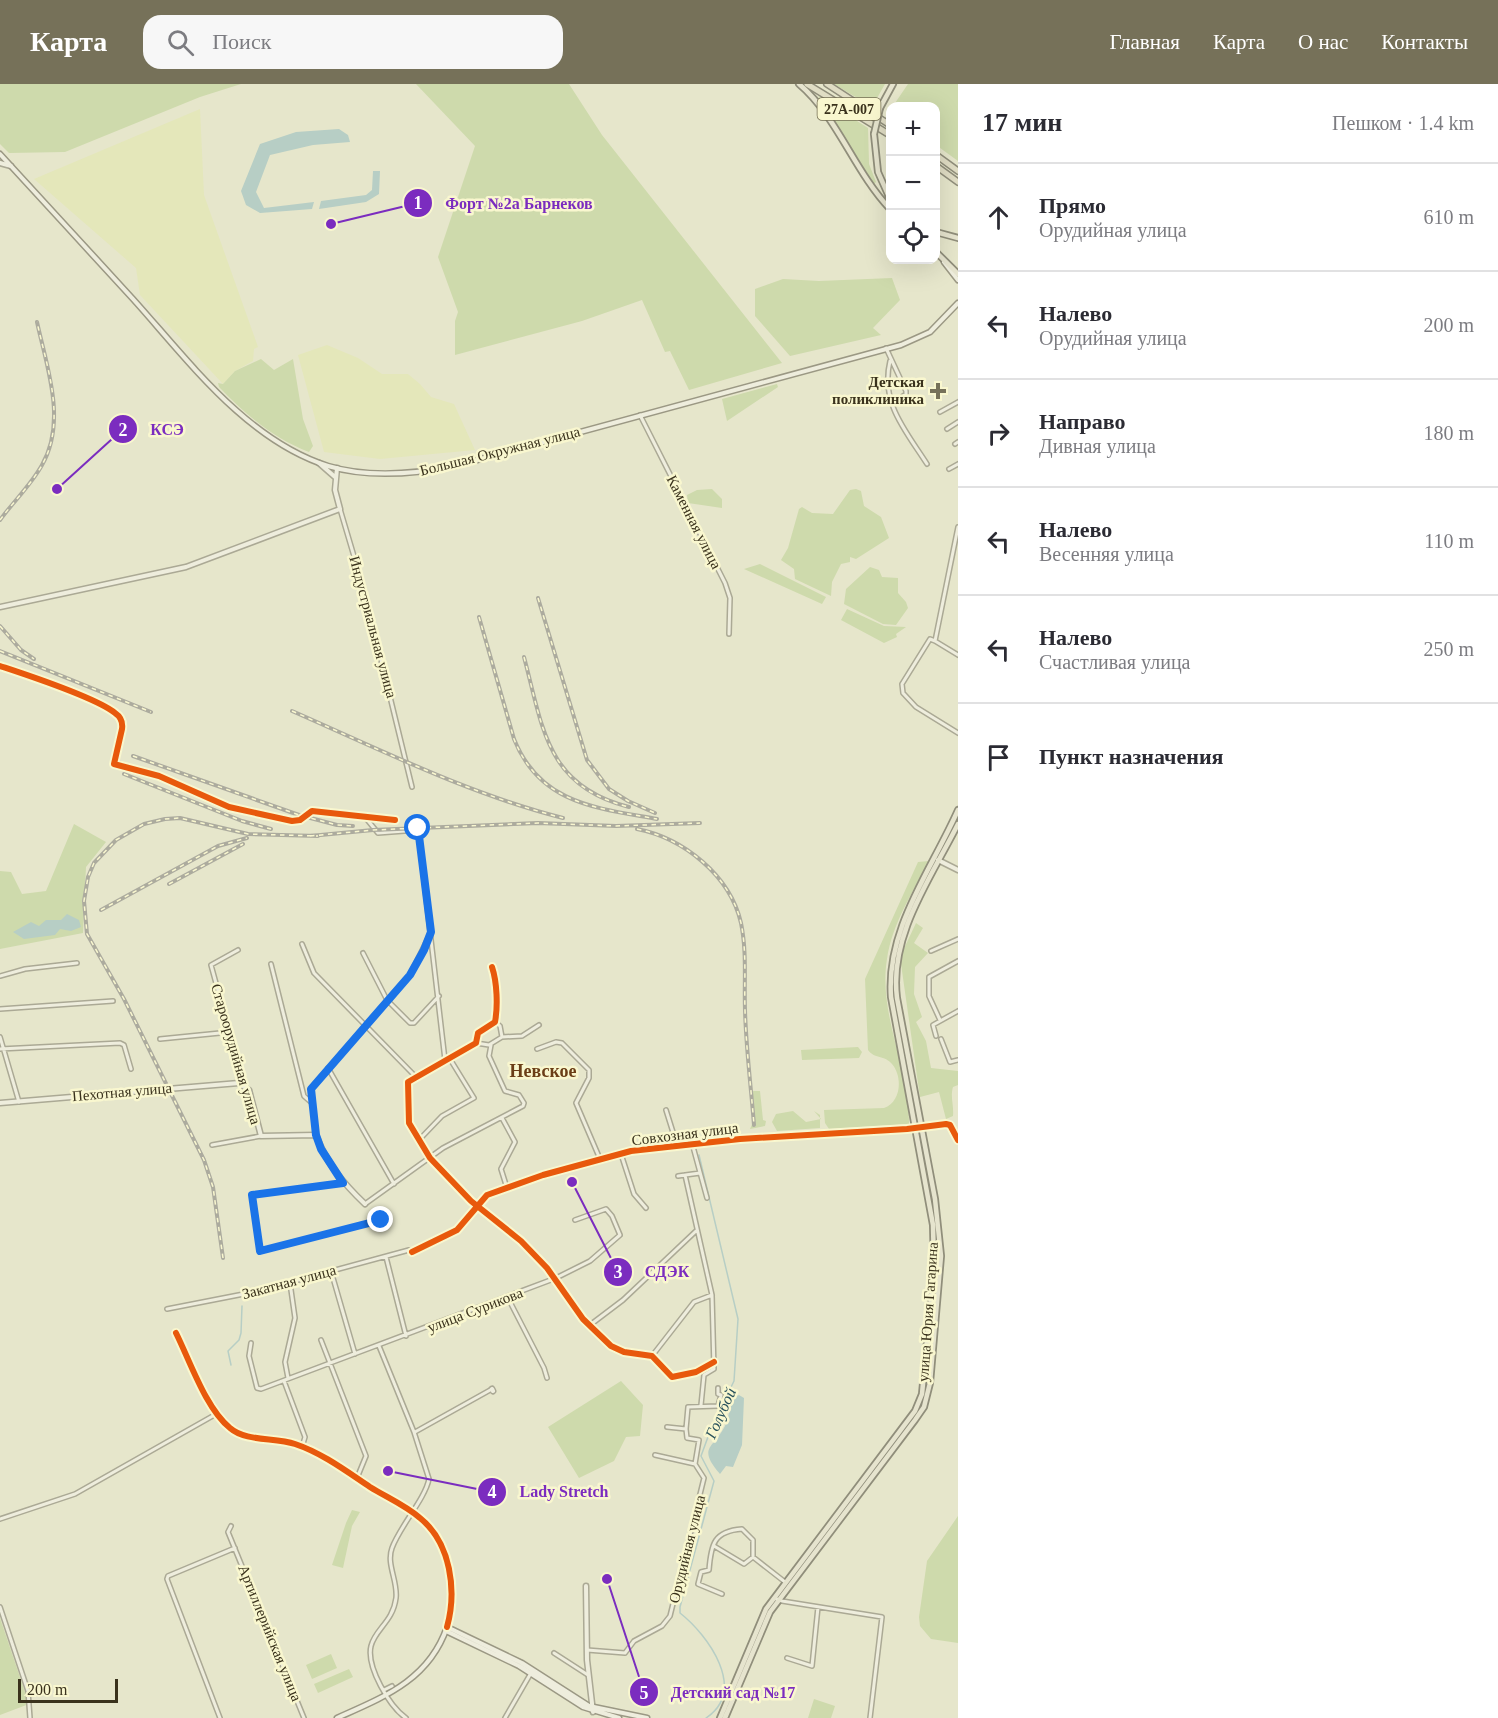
<!DOCTYPE html>
<html lang="ru">
<head>
<meta charset="utf-8">
<style>
	:root { --surface:#fff; --page:#f7f7f7; --text:#2b2b33; --muted:#7c7c81; --line:#e1e1e2; --accent:#767159 }
	body { margin:0; font-family:"Times New Roman",serif; background:var(--page); color:var(--text) }
	.controls { position:absolute; right:18px; top:18px; display:grid; overflow:hidden; border-radius:12px; box-shadow:0 6px 24px #0002 }
	.controls button { width:54px; height:54px; display:grid; place-items:center; padding:0; border:0; border-bottom:2px solid var(--line); background:var(--surface); color:var(--text); font:30px sans-serif }
	.scale { position:absolute; left:18px; bottom:15px; width:100px; box-sizing:border-box; padding-left:6px; border:3px solid #3a321c; border-top:0; font-size:16px; line-height:21px; white-space:nowrap; color:#3a321c; -webkit-text-stroke:4px #f9f7cf; paint-order:stroke }
	.stop { position:absolute; width:18px; height:18px; margin:-14px; border:4px solid #1a73e8; border-radius:50%; background:#fff }
	.stop.end { background:#1a73e8; border-color:#fff; box-shadow:0 2px 6px #0008 }
	.list { margin:0; padding:0; list-style:none }
	h2 { display:flex; justify-content:space-between; align-items:center; height:78px; margin:0; padding:0 24px; font-size:26px }
	h2 small { font-size:20px; font-weight:400; color:var(--muted) }
	.list li { display:grid; grid-template-columns:39px 1fr auto; gap:18px; align-items:center; box-sizing:border-box; height:108px; padding:0 24px; border-top:2px solid var(--line) }
	.list b { display:block; font-size:22px; white-space:nowrap }
	.list p { margin:0; font-size:20px; white-space:nowrap; color:var(--muted) }
	.list em { font-size:20px; font-style:normal; color:var(--muted) }
	.icon { flex:none; width:33px; height:33px; fill:none; stroke:currentColor; stroke-width:2; stroke-linecap:round; stroke-linejoin:round }
	.map { position:relative; flex:none; width:958px; height:1634px; overflow:hidden }
	header { display:flex; align-items:center; gap:36px; box-sizing:border-box; height:84px; padding:0 30px; background:var(--accent); color:#fff }
	header strong { font-size:28px }
	nav { display:flex; gap:33px; margin-inline-start:auto; font-size:21px }
	.search { width:420px; height:54px; background:var(--page); display:flex; align-items:center; gap:15px; box-sizing:border-box; padding:0 21px; border-radius:18px; color:var(--muted); font-size:22px }
	main { display:flex }
	aside { flex:1; background:var(--surface) }
	.map>svg:first-child { display:block }
</style>
</head>
<body>
<header>
<strong>Карта</strong>
<div class="search"><svg class="icon" aria-label="search" viewBox="0 0 24 24"><circle cx="10" cy="10" r="6"/><path d="M15 15l6 6"/></svg>Поиск</div>
<nav><a>Главная</a><a>Карта</a><a>О нас</a><a>Контакты</a></nav>
</header>
<main>
<div class="map">
<svg width="958" height="1634" viewBox="0 0 958 1634">
	<rect width="100%" height="100%" fill="#e6e6cb"/>
	<!-- farmland -->
	<path fill="#e4e7ba" d="M200,25l4,86 54,152 -4,2 -1,12 -18,10 -12,13 -83,-89 -4,-27 -102,-89z
		M327,261l31,13 24,16h26l12,10 11,13 23,7 21,46 -95,9 -56,-7 -26,-97z"/>
	<!-- green -->
	<path fill="#cedaac" d="M0,0h241l-41,13 -135,55 -56,1 -9,-9z
		M416,0h153l33,51 180,228 -93,27 -19,-39 -5,1 -23,-52 -60,21 -127,34v-34l3,-9 -20,-55 37,-111z
		M834,0h51l-13,23z
		M908,0h50v77l-22,-16v-39h-43z
		M818,12l50,32 1,36 7,18 -2,2z
		M892,194l8,22 -27,28 8,7 -91,21 -35,-40v-27l28,-10 36,2z
		M261,275l13,11 19,-11 10,60 10,27 -4,6c-35,-13 -64,-38 -90,-65l-1,-4 5,1 12,-13z
		M777,300l1,3 -51,34 -5,-22z
		M712,405l10,10v9l-34,-5 -1,-8 10,-5z
		M856,405l5,2 3,15 17,11 8,21 -33,21 -6,-2v5l-9,2 -9,18 -1,14 -36,-17 -1,-10 -13,-9 7,-12 11,-39 3,-2 10,6 21,1 17,-24z
		M760,480l66,33 -4,7 -78,-35z
		M870,483l9,3 3,7 16,1v15l8,9 2,6 -12,17 -13,-1 -39,-20 2,-15z
		M847,525l37,17 22,1 -10,7 1,3 -13,6 -43,-23z
		M74,740l32,18 -20,25 -3,66 -83,16v-78l11,1 11,22 24,-3z
		M929,777c-16,31 -37,63 -42,98 -9,55 23,111 22,165l-80,5 -4,-6 -1,-13 60,-2c17,-6 19,-31 8,-44 -7,-9 -18,-5 -24,-14l-3,-71 53,-117z
		M916,839l7,5 -9,15 14,10 -13,14 -1,27 8,23 -6,5 10,19 5,27 27,3v14l-5,2c-3,10 1,18 0,29l-7,3 -7,-27 -19,5 -20,-140z
		M858,963l4,5 -3,6 -57,2 -1,-10z
		M752,1007h8l3,29 3,1 -1,5 -15,3 3,-7z
		M793,1027l13,11 15,-3 -7,-8 6,4v13l-43,3 -5,-9 4,-8z
		M621,1297l22,24 -3,31 -14,1 -12,24 -35,17 -31,-51z
		M352,1426l8,2 -8,14 -9,42 -11,-3 14,-42z
		M958,1432v127l-27,-4 -11,-13 -1,-9 8,-56z
		M0,1534l29,86 -29,11z
		M331,1570l6,14 -25,11 -6,-14z
		M349,1585l4,8 -35,16 -4,-9z
		M814,1615l21,7 -4,12h-23z"/>
	<!-- water -->
	<path fill="#b7cec5" d="M339,45l9,6 2,7 -37,3 -43,10 -14,37 8,16 50,-6 -2,7 -52,4 -14,-8 -5,-14 19,-47 36,-12z
		M373,87h7l-1,23 -13,8 -47,7 2,-8 45,-6 6,-5z
		M67,830l12,6 2,7 -10,4 -11,-2 -5,6 -31,4 -11,-7 18,-10 8,4 7,-6h15z
		M739,1311l5,3 -2,47 -9,22 -7,-1 -6,8c-23,-27 -7,-25 5,-48 4,-8 5,-19 6,-28z"/>
	<g fill="none" stroke-linecap="round" stroke-linejoin="round">
		<!-- stream -->
		<path stroke="#b7cec5" stroke-width="1.5" d="M699,1071l39,164 -4,62 -22,45 -11,30 13,25 -34,126v6c28,22 68,77 26,105
			M231,1281l-3,-14 11,-11 2,-7 1,-27"/>
		<defs>
			<path id="minor" d="M886,264l20,43v3l-14,10
				M890,277c-10,42 16,70 37,103
				M940,328l18,-10
				M640,331l85,168 5,15 -1,36
				M947,345l11,-7
				M955,360l3,-2
				M949,385l9,-5
				M340,425l24,81 48,197
				M935,557l-5,-2 -28,45 1,9 13,14 42,26
				M935,557l23,-114
				M935,557l23,14
				M0,582c27,9 95,31 115,47 6,4 8,9 7,16l-8,35 45,12 70,31 63,14 8,-1 12,-9 83,9
				M365,733l13,16 40,-3
				M418,744l27,232
				M302,860l12,29 102,104
				M238,866l-27,15 33,120
				M931,867l27,-12
				M363,869l24,47 23,23h4l25,-27
				M271,880l33,132 8,7
				M492,883c5,15 6,39 3,55l-17,11 -2,10 -68,39 1,41 21,35 41,43 50,40 26,27 36,51 28,27 13,6 28,4 20,21 24,-5 18,-10
				M0,892l25,-7 52,-6
				M0,925l113,-8
				M940,936l-11,-24v-19l29,-16
				M495,938l5,4 2,11 20,-1 17,-11
				M936,952l-3,-11 25,-14
				M0,953l19,65
				M160,955l70,-7
				M941,955l9,23 8,-2
				M476,959l13,2 13,-8
				M0,965l120,-6 4,2 7,24
				M537,965l19,-7 6,1 27,27v8l-13,25 24,56
				M328,984l66,116
				M666,1026l11,35
				M502,1034l13,24 -14,27 6,19
				M921,1044l29,-3 8,15
				M316,1051l-5,-46 99,-114 21,-43
				M418,1057l24,-25 32,-18 -24,-39
				M692,1059l15,55
				M212,1061l49,-9
				M621,1070l13,40 12,14
				M685,1091l27,120 2,74 -10,6 -3,30
				M678,1092l22,-3
				M343,1099l-91,12 8,56 121,-31
				M365,1120l78,-56 80,-42 1,-3 -5,-8 -14,-4 -16,-35 2,-11
				M412,1168l45,-22 30,-35 56,-20 88,-24 141,-15 135,-7
				M386,1173l20,79
				M331,1187l24,83
				M508,1214l36,70 3,10
				M167,1225l87,-17 155,-42
				M590,1241l33,-25 73,-69
				M176,1249c14,28 30,76 54,95 16,14 45,9 65,16 27,9 51,27 75,43 16,10 35,18 50,31 31,25 37,73 27,109
				M321,1256l45,116 -9,22
				M251,1259l-2,13 8,32 4,1 295,-111 34,-17 30,-26 -8,-19 -6,-7 -31,11
				M379,1262l35,86 15,47c-4,20 -29,47 -37,69 -6,16 6,33 4,50 -3,24 -21,31 -25,48 -5,21 19,61 35,72
				M652,1272l42,-54 18,-7
				M288,1294l-3,-16 10,-44 -5,-35
				M284,1297l21,56 -3,10
				M667,1343l19,2 1,9 12,2 -4,24
				M686,1345l2,-22 30,-1 3,-11 -3,-1v-6
				M415,1348l77,-43
				M0,1435l75,-25 143,-81
				M231,1442l-3,6 76,186
				M714,1462l30,18 9,-7 32,25
				M722,1510l-24,-10 3,-12 8,-2c2,-26 5,-39 33,-41l11,11v17
				M774,1514l8,3 100,16 -12,101
				M0,1523l28,84 2,27
				M587,1566l38,3 9,-12 28,-15 8,-10 34,-138 -9,-14 -40,-9
				M554,1569l34,22
				M787,1574l25,8 6,-59
				M384,1606l8,-4
				M220,1634l-53,-139 1,-3 67,-28
				M505,1634l26,-45"/>
			<path id="tertiary" d="M0,79l11,3
				M319,379l16,14
				M0,523l186,-40 154,-58 -5,-19 2,-22
				M938,776l20,10
				M0,1019l239,-20 10,7 12,46 55,-1c10,28 28,49 49,69
				M492,1305l1,2
				M586,1502l1,74 6,52"/>
			<path id="secondary" d="M0,70c44,48 89,97 133,145 55,61 113,141 195,167 40,12 87,8 127,0l446,-121 29,-13 28,-29
				M944,178l14,18
				M446,1547l73,35 64,41 36,11
				M337,1634c47,-21 92,-38 110,-91l75,36 67,43 58,12"/>
			<path id="primary" d="M799,0c38,32 55,87 91,125
				M880,24l13,-24
				M874,50l4,38 12,27
				M936,148l22,6
				M936,168l22,22
				M720,1634l46,-109 149,-198 7,-17 12,-126 -1,-43 -42,-228c-5,-69 40,-126 67,-187
				M725,1634l45,-106 145,-192 9,-13 6,-24 11,-127 -6,-57 -38,-201c-8,-63 34,-120 61,-174"/>
			<path id="trunk" d="M807,0l83,51
				M827,0l63,41
				M936,71l22,16
				M936,82l22,16"/>
		</defs>
		<!-- minor casing -->
		<use href="#minor" stroke="#aba995" stroke-width="6"/>
		<!-- tertiary casing -->
		<use href="#tertiary" stroke="#aba995" stroke-width="7"/>
		<!-- secondary casing -->
		<use href="#secondary" stroke="#9b9884" stroke-width="7"/>
		<!-- primary casing -->
		<use href="#primary" stroke="#908e7b" stroke-width="8"/>
		<!-- trunk casing -->
		<use href="#trunk" stroke="#908e7b" stroke-width="8"/>
		<!-- minor -->
		<use href="#minor" stroke="#eeeddd" stroke-width="3"/>
		<!-- tertiary -->
		<use href="#tertiary" stroke="#eeeddd" stroke-width="4"/>
		<!-- secondary -->
		<use href="#secondary" stroke="#eeeddd" stroke-width="4"/>
		<!-- primary -->
		<use href="#primary" stroke="#e6e4ce" stroke-width="4.5"/>
		<!-- trunk -->
		<use href="#trunk" stroke="#e0ddc4" stroke-width="5"/>
		<defs>
			<path id="rail" d="M0,436c13,-18 31,-35 42,-55 25,-44 5,-97 -5,-143
				M538,514l49,162 22,29 19,12 27,12
				M479,533l35,122c26,65 82,69 143,80
				M0,542l21,24 13,9
				M0,567l151,61
				M524,573c19,71 22,129 105,150
				M292,627c89,39 177,83 271,107
				M133,672l166,59 38,10 16,1
				M124,690l118,47 29,8
				M637,745c46,9 93,46 104,94 6,29 3,58 4,87 1,38 6,77 9,115
				M310,752l63,-6 165,-7 78,3 84,-3
				M169,800l74,-40
				M101,826l117,-64 29,-8
				M223,1174l-10,-71 -9,-27 -80,-161 -37,-65 -3,-33 4,-24 6,-14 22,-23 28,-16 21,-5 15,-1 68,16 70,2"/>
		</defs>
		<!-- rail casing -->
		<use href="#rail" stroke="#acab9e" stroke-width="4"/>
		<!-- rail -->
		<use href="#rail" stroke="#f9f7cf" stroke-width="1.5" stroke-dasharray="4.5" stroke-linecap="butt"/>
		<defs>
			<path id="primary-bridge" d="M874,50l6,-26"/>
		</defs>
		<!-- primary-bridge casing -->
		<use href="#primary-bridge" stroke="#908e7b" stroke-width="8" stroke-linecap="butt"/>
		<!-- primary-bridge -->
		<use href="#primary-bridge" stroke="#e6e4ce" stroke-width="4.5"/>
		<defs>
			<path id="cycleway" d="M0,582c27,9 95,31 115,47 6,4 8,9 7,16l-8,35 45,12 70,31 63,14 8,-1 12,-9 83,9
				M492,883c5,15 6,39 3,55l-17,11 -2,10 -68,39 1,41 21,35 41,43 50,40 26,27 36,51 28,27 13,6 28,4 20,21 24,-5 18,-10
				M412,1168l45,-22 30,-35 56,-20 88,-24 109,-12 167,-10 39,-5 4,1 8,15
				M176,1249c14,28 30,76 54,95 16,14 45,9 65,16 27,9 51,27 75,43 16,10 35,18 50,31 31,25 37,73 27,109"/>
		</defs>
		<!-- cycleway casing -->
		<use href="#cycleway" stroke="#f9f7cf" stroke-width="10"/>
		<!-- cycleway -->
		<use href="#cycleway" stroke="#e8590c" stroke-width="6"/>
	</g>
	<g fill="none" stroke-linecap="round" stroke-linejoin="round">
		<!-- route -->
		<path stroke="#1a73e8" stroke-width="8" d="M381,1136l-121,31 -8,-56 91,-12 -22,-34 -5,-14 -5,-46 99,-114 14,-25 7,-18 -13,-104"/>
	</g>
	<!-- markers -->
	<path fill="#767159" stroke="#f9f7cf" stroke-width="2" d="M935 298h6v6h6v6h-6v6h-6v-6h-6v-6h6z"/>
	<g text-anchor="middle" stroke-width="5" stroke-linejoin="round" paint-order="stroke">
		<!-- shield labels -->
		<rect fill="#f9f7cf" stroke="#736d52" stroke-width="1.5" x="817.5" y="14" width="63" height="22" rx="4.5"/>
		<g font-size="14" font-weight="bold" fill="#3a321c">
			<text x="849" y="30">27А-007</text>
		</g>
		<!-- poi labels -->
		<g font-size="15" font-weight="bold" fill="#3a321c" stroke="#f9f7cf" text-anchor="end">
			<text x="924" y="303">Детская<tspan x="924" dy="17">поликлиника</tspan></text>
		</g>
		<!-- street labels -->
		<g font-size="15" fill="#3a321c" stroke="#f9f7cf">
			<text transform="translate(500 367) rotate(-14)" y="5">Большая Окружная улица</text>
			<text transform="translate(694 438) rotate(63)" y="5">Каменная улица</text>
			<text transform="translate(373 543) rotate(75)" y="5">Индустриальная улица</text>
			<text transform="translate(236 970) rotate(74)" y="5">Староорудийная улица</text>
			<text transform="translate(122 1008) rotate(-5)" y="5">Пехотная улица</text>
			<text transform="translate(685 1050) rotate(-7)" y="5">Совхозная улица</text>
			<text transform="translate(289 1198) rotate(-15)" y="5">Закатная улица</text>
			<text transform="translate(475 1226) rotate(-21)" y="5">улица Сурикова</text>
			<text transform="translate(928 1228) rotate(-86)" y="5">улица Юрия Гагарина</text>
			<text transform="translate(687 1465) rotate(-76)" y="5">Орудийная улица</text>
			<text transform="translate(270 1549) rotate(68)" y="5">Артиллерийская улица</text>
		</g>
		<!-- water labels -->
		<g font-size="16" font-style="italic" fill="#29525c" stroke="#f9f7cf">
			<text transform="translate(720 1329) rotate(-66)" y="6">Голубой</text>
		</g>
		<!-- quarter labels -->
		<g font-size="18" font-weight="bold" fill="#6b3e17" stroke="#f9f7cf">
			<text x="543" y="993">Невское</text>
		</g>
	</g>
	<!-- callouts -->
	<path fill="none" stroke="#7b2cbf" stroke-width="2" d="M331 140L418 119M57 405L123 345M572 1098L618 1188M388 1387L492 1408M607 1495L644 1608"/>
	<g fill="#7b2cbf" stroke="#f9f7cf" stroke-width="2">
		<circle cx="331" cy="140" r="6"/>
		<circle cx="57" cy="405" r="6"/>
		<circle cx="572" cy="1098" r="6"/>
		<circle cx="388" cy="1387" r="6"/>
		<circle cx="607" cy="1495" r="6"/>
		<circle cx="418" cy="119" r="15"/>
		<circle cx="123" cy="345" r="15"/>
		<circle cx="618" cy="1188" r="15"/>
		<circle cx="492" cy="1408" r="15"/>
		<circle cx="644" cy="1608" r="15"/>
	</g>
	<g font-size="18" text-anchor="middle" font-weight="bold" fill="#fff">
		<text x="418" y="125">1</text>
		<text x="123" y="352">2</text>
		<text x="618" y="1194">3</text>
		<text x="492" y="1414">4</text>
		<text x="644" y="1615">5</text>
	</g>
	<g font-size="16" text-anchor="middle" font-weight="bold" fill="#7b2cbf" stroke="#f9f7cf" stroke-width="5" stroke-linejoin="round" paint-order="stroke">
		<text x="519" y="125">Форт №2а Барнеков</text>
		<text x="167" y="351">КСЭ</text>
		<text x="667" y="1193">СДЭК</text>
		<text x="564" y="1413">Lady Stretch</text>
		<text x="733" y="1614">Детский сад №17</text>
	</g>
</svg>
<div class="controls">
<button>+</button>
<button>−</button>
<button><svg class="icon" aria-label="locate" viewBox="0 0 24 24"><circle cx="12" cy="12" r="6"/><path d="M12 2v4M12 18v4M2 12h4M18 12h4"/></svg></button>
</div>
<div class="scale">200 m</div>
<div class="stop" style="left:418px;top:744px"></div>
<div class="stop end" style="left:381px;top:1136px"></div>
</div>
<aside>
<h2>17 мин<small>Пешком · 1.4 km</small></h2>
<ul class="list">
<li><svg class="icon" aria-label="ahead" viewBox="0 0 24 24"><path d="M12 20V5M6 11l6-6 6 6"/></svg><div><b>Прямо</b><p>Орудийная улица</p></div><em>610 m</em></li>
<li><svg class="icon" aria-label="left" viewBox="0 0 24 24"><path d="M17 20v-9H6M10 6l-5 5 5 5"/></svg><div><b>Налево</b><p>Орудийная улица</p></div><em>200 m</em></li>
<li><svg class="icon" aria-label="right" viewBox="0 0 24 24"><path d="M7 20v-9h11M14 6l5 5-5 5"/></svg><div><b>Направо</b><p>Дивная улица</p></div><em>180 m</em></li>
<li><svg class="icon" aria-label="left" viewBox="0 0 24 24"><path d="M17 20v-9H6M10 6l-5 5 5 5"/></svg><div><b>Налево</b><p>Весенняя улица</p></div><em>110 m</em></li>
<li><svg class="icon" aria-label="left" viewBox="0 0 24 24"><path d="M17 20v-9H6M10 6l-5 5 5 5"/></svg><div><b>Налево</b><p>Счастливая улица</p></div><em>250 m</em></li>
<li><svg class="icon" aria-label="arrive" viewBox="0 0 24 24"><path d="M6 21V4h12l-3 4 3 4H6"/></svg><div><b>Пункт назначения</b></div></li>
</ul>
</aside>
</main>
</body>
</html>
